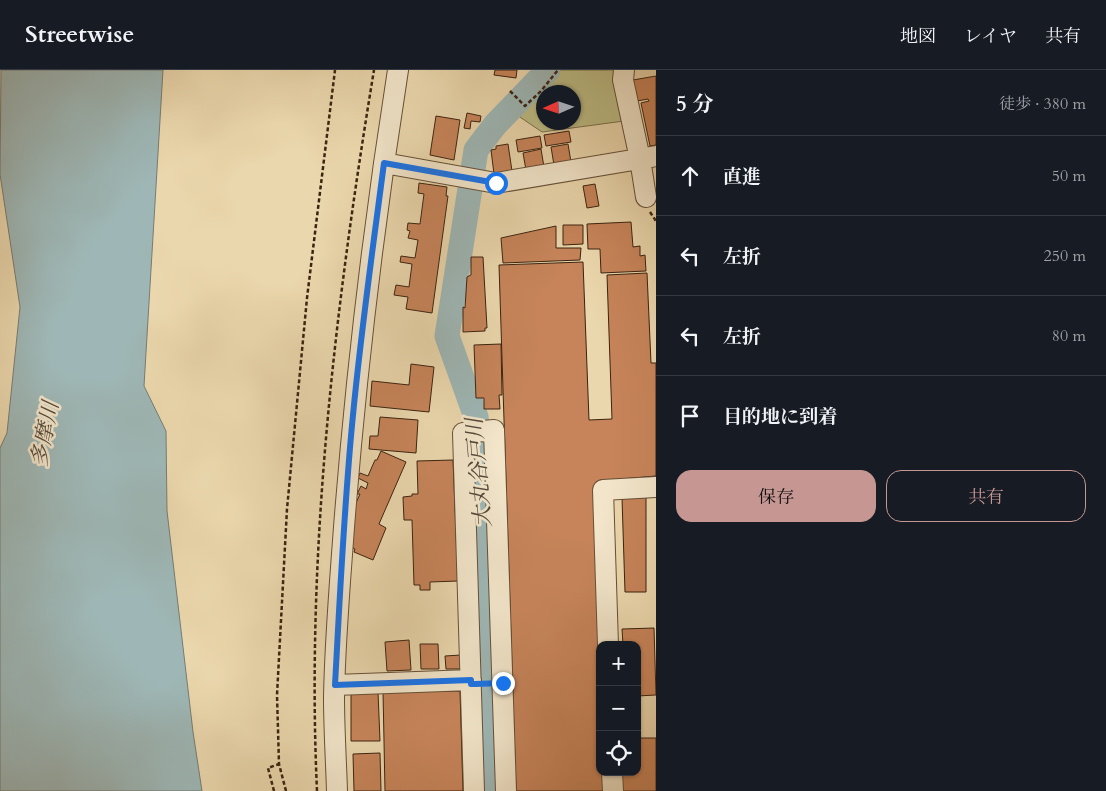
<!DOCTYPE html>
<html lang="ja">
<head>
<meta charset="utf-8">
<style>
	:root { --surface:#171b24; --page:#242831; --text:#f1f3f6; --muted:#9ea1a6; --line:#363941; --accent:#c59692 }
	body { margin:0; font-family:Cardo,"Noto Serif JP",serif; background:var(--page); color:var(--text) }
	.controls { position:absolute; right:15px; bottom:15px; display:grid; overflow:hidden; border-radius:10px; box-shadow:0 1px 4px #0004 }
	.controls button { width:45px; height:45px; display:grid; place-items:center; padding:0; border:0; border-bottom:1px solid var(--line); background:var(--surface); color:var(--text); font:25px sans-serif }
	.compass { position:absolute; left:536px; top:15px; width:45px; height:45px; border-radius:50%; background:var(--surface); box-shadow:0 1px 4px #0004; rotate:267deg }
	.stop { position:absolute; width:15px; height:15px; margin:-11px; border:4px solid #1a73e8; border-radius:50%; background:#fff }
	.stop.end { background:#1a73e8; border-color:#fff; box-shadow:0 1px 5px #0008 }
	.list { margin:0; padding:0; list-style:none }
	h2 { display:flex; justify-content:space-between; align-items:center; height:65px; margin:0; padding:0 20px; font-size:21px }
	h2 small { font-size:16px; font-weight:400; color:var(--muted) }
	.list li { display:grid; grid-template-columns:32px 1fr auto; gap:15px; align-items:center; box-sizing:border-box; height:80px; padding:0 20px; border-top:1px solid var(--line) }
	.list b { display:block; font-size:19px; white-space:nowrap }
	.list em { font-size:16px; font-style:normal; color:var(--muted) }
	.actions { display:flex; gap:10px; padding:15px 20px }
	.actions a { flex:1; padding:11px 0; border:1px solid var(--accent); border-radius:15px; text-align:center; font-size:18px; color:var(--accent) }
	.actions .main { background:var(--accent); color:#111 }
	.icon { flex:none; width:28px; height:28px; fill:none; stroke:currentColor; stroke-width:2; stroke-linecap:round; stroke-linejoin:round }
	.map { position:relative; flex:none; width:656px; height:721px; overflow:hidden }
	header { display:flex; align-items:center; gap:30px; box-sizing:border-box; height:70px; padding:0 25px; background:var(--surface); border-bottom:1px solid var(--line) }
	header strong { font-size:24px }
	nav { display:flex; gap:28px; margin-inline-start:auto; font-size:18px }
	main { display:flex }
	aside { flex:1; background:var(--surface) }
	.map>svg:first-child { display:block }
</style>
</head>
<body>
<header>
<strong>Streetwise</strong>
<nav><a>地図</a><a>レイヤ</a><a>共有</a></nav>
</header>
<main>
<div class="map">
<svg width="656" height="721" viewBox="0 0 656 721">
	<rect width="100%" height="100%" fill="#ebd7ad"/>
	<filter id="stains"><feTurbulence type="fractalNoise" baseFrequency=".004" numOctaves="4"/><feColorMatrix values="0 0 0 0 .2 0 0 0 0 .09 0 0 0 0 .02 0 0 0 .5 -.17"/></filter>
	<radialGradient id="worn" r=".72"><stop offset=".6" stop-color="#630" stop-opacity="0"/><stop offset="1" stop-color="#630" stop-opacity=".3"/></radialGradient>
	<!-- green -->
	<path fill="#bdbd86" stroke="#7c704b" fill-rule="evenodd" d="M554,0h60l10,51 -82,11 -28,-19 12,-11zM544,22h30v30h-30z"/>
	<!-- water -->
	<path fill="#9eb7b6" stroke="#767c74" d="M1,0h162l-19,316 22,45 1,80 26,221 9,59h-202v-343l7,-15 13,-126 -20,-133z"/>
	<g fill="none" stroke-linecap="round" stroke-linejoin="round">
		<!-- river -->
		<path stroke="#9eb7b6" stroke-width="25" d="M490,721l-8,-329 -6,-45 -29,-81 29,-186 19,-25 53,-55"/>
	</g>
	<!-- building -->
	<path fill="#c7845a" stroke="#3a2310" d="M495,0h22l-1,8 -22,-3z
		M656,6v69l-6,1 -9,-43 8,-2 -1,-2 -11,2 -4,-21z
		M467,43l14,3 -1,6 -9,-1 -1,8 -6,-1z
		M436,46l24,4 -6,40 -24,-5z
		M569,61l2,11 -25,4 -2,-11z
		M540,66l2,12 -24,4 -2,-12z
		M508,74l4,27 -18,3 -3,-24 5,-1v-3z
		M568,74l3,18 -17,3 -3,-18z
		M541,79l3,18 -18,3 -3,-17z
		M419,113l28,4 -1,9h2l-16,117 -26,-4 2,-12 -14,-2 2,-10 13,2 3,-23 -12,-2 1,-6 14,2 3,-18 -10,-2 2,-7 -3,-1 1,-7 12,1 4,-30 -6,-1z
		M595,114l4,22 -12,2 -4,-22z
		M631,152l2,25 7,-1v10l5,-1 1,16 -45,2 -1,-24h-12l-1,-25z
		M563,155h20v19l-20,1z
		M556,156v22h25l-1,12 -77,3 -2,-25z
		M471,187h12l4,71h-2v3l-22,1v-25l2,1 2,-31 4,-2z
		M583,192l6,158 23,-1 -5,-144 40,-2 4,90h5v113l-56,5 2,164h-2v127h4l1,19h-89l-17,-526z
		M501,274l1,51h-3l1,14h-16v-11h-8l-2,-53z
		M411,294l23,3 -5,45 -59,-6 2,-25 37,4z
		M380,347l38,3 -2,33 -47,-4 1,-13h8z
		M381,381l25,11 -27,62 7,4 -13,32 -19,-8 1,-3 -6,-3 -1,-25 12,-27h-3l4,-8 5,3 2,-6 -10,-5 2,-5 8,3 7,-16h2z
		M453,390l5,121 -28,1v8h-10v-5h-6l-2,-65h-8l-1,-23 9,-1v-2h6l-1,-33z
		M646,426v96h-21l-3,-94z
		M654,558l2,67 -19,1v-51h-14l-1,-16z
		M409,570l2,30 -24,1 -2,-29z
		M420,574h18l1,25h-18z
		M461,585l1,14h-16l-1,-13z
		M383,621h77l3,100h-78z
		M378,622l2,49h-29v-47z
		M637,668h19v53h-35v-19h16z
		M380,683l1,38h-27l-1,-37z"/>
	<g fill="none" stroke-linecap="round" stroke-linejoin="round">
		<defs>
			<path id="minor" d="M624,0l-1,10 17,79 6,38
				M384,93l112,20 160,-27
				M608,575l-5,-155 53,-3
				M335,615l136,-5
				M612,702l1,19
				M337,721c-1,-31 -3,-63 -3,-94 1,-57 6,-114 10,-170 12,-153 30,-305 54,-457
				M474,721l-11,-358 31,-3 12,361"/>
		</defs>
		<!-- minor casing -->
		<use href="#minor" stroke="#665037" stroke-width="22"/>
		<!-- path -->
		<path stroke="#3a2310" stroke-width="2.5" stroke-dasharray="4 2.5" stroke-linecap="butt" d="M510,21l15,15 16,-15 17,-21
			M650,142l6,9
			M274,721l-6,-23 11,-4
			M286,721l-7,-27 -2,-69 10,-186 20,-211 28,-228
			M317,721c-11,-239 18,-485 57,-721"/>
		<!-- minor -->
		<use href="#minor" stroke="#f2e5ca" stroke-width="20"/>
	</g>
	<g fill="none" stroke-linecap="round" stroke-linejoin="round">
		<!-- route -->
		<path stroke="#1a73e8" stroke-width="6" d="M496,113l-112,-20c-11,84 -23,168 -31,252 -9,90 -13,180 -18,270l136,-5v4h4l28,-1"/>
	</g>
	<g text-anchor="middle" stroke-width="5" stroke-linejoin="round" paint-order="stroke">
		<!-- water labels -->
		<g font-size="22" font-style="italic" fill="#53483a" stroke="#f2e5ca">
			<text transform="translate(44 364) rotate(-79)" y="8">多摩川</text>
			<text transform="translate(478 403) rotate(-95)" y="8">大丸谷戸川</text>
		</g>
	</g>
	<rect width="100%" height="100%" filter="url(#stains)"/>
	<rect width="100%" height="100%" fill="url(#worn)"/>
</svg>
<div class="controls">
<button>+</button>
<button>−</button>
<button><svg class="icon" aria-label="locate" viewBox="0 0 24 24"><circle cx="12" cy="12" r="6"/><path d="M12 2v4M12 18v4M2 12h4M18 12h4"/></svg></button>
</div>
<svg class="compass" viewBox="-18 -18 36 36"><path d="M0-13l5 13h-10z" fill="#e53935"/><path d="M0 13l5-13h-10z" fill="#9ea1a6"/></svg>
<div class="stop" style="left:496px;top:113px"></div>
<div class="stop end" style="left:503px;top:613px"></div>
</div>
<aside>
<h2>5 分<small>徒歩 · 380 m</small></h2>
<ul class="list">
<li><svg class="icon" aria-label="ahead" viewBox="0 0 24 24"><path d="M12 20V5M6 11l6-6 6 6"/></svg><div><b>直進</b></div><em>50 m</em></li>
<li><svg class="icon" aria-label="left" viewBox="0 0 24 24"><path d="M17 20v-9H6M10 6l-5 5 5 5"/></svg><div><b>左折</b></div><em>250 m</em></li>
<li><svg class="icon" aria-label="left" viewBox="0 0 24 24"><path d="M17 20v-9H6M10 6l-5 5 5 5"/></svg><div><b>左折</b></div><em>80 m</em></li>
<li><svg class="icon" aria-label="arrive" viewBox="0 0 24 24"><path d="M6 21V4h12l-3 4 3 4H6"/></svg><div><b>目的地に到着</b></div></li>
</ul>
<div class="actions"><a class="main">保存</a><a>共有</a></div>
</aside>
</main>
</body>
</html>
